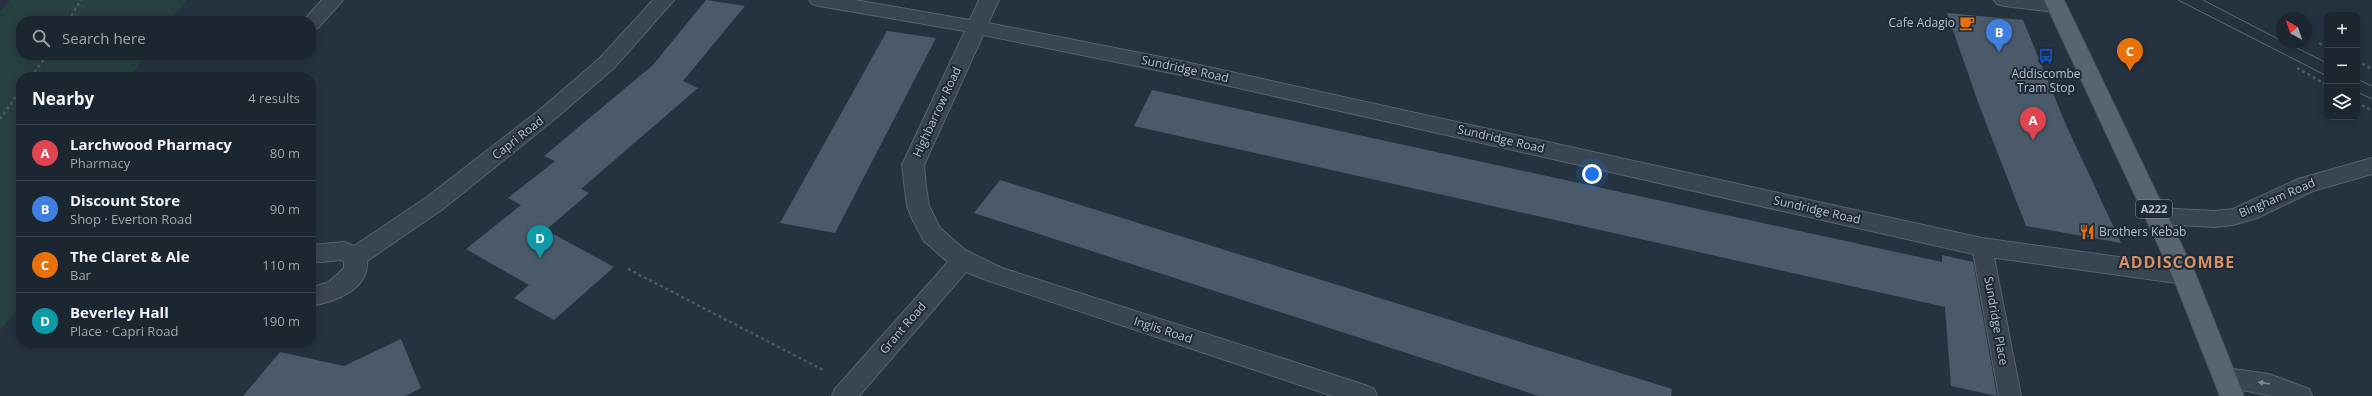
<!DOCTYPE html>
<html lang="en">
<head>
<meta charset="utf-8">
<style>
	:root { --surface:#1c2631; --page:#252e39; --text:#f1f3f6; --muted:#a0a5ab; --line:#3a434d; --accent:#1a73e8 }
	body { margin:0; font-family:"Open Sans",sans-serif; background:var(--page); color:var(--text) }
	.controls { position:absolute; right:12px; top:12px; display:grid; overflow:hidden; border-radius:8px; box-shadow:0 2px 10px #0003 }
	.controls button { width:36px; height:36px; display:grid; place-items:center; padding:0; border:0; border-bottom:1px solid var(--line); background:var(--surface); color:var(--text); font:20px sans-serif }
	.compass { position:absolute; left:2276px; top:12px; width:36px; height:36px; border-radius:50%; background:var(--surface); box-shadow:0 2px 10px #0003; rotate:320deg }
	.you { position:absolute; left:1592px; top:174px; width:14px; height:14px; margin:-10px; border:3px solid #fff; border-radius:50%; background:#1a73e8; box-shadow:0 0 0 6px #1a73e833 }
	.badge { display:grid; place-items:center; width:26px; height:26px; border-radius:50%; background:var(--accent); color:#fff; font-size:13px; font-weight:700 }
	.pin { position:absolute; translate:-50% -33px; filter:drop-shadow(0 1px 2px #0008) }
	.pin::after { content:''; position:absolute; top:21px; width:14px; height:12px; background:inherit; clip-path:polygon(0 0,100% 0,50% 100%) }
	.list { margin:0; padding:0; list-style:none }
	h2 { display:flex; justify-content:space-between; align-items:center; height:52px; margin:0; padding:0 16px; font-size:17px }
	h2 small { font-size:13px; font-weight:400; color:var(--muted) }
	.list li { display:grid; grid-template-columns:26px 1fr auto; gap:12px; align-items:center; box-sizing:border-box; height:56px; padding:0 16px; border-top:1px solid var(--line) }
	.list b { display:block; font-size:15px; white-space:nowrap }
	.list p { margin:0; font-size:13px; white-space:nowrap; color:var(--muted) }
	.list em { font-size:13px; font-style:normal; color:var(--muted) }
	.icon { flex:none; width:22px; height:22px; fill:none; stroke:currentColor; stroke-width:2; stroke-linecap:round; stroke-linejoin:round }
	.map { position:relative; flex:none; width:2372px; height:396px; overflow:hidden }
	.search { position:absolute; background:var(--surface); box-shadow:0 2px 10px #0003; left:16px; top:16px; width:300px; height:44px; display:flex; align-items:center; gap:10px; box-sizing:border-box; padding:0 14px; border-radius:16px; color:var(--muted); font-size:15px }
	.panel { position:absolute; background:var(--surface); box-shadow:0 2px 10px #0003; left:16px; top:72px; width:300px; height:276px; border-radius:16px }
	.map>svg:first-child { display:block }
</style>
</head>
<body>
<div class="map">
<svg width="2372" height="396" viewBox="0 0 2372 396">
	<rect width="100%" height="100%" fill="#253341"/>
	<!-- green -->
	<path fill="#274142" d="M10,0h177l-17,21h-149v34h125l-16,22h-109v230l-21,23v-318z"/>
	<!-- building -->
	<path fill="#4b5a6a" d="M706,0l39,6 -62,75 15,7 -117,101 8,4 -43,37 68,37 -60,53 -40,-22 15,-13 -63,-36 55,-44 -13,-7 47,-37 -11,-5 109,-91z
		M1947,13l76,7 43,105 55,118 -95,-17 -47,-121z
		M887,31l49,7 -101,195 -55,-10z
		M1152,90l790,172v-7l31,7 24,134 -46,-10 -6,-79 -811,-181z
		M1000,180l672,209 -1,7h-132l-565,-183z
		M401,339l20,49 -15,8h-163l37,-44 64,14z"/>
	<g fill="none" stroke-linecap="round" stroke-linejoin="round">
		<defs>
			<path id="service" d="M1982,239l7,2 3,6 29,149h-22l-27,-149 3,-6z"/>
			<path id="minor" d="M322,0h21l-25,28 -7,2v-9h-8z
				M653,0h21l-60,68 -58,50 -113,91 -76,52c2,29 -33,41 -56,45v-18l18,-6 15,-14v-6l-3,-2 -30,3v-18l33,-3 10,4 73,-49 115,-89 58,-50z
				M809,0h46l115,20 9,-20h20l-11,23 193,38 801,177 202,28 8,3 4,6 -4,6 -8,3 -202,-28 -801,-181 -198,-40 -59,130 2,22 3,19 11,22 25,22 37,18 363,117 9,4 3,7h-44l-347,-116 -20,-8 -107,124h-27l3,-7 113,-127 -24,-21 -11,-20 -6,-15 -5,-41 63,-134 -146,-25 -7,-2z
				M1994,0h63l6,2 3,4 -3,4 -7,2 -52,-6 -7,-2z
				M2226,368l43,6 40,15 3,7h-40l-55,-11 -3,-7 3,-7z"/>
			<path id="tertiary" d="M2372,158v16l-59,17 -56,27 -24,7 -18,2 -58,-3 -8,-2 -3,-6 3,-6 8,-2 58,3 18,-2 65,-30z"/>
			<path id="primary" d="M2044,0h20l132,275 48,121h-24l-48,-121z"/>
		</defs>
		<!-- service casing -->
		<use href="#service" stroke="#57636e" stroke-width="2"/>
		<!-- minor casing -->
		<use href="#minor" stroke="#57636e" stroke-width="2"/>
		<!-- tertiary casing -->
		<use href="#tertiary" stroke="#57636e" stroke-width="2"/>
		<!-- primary casing -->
		<use href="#primary" stroke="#434e5a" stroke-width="2"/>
		<!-- path -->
		<path stroke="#455e5f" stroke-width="2.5" stroke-dasharray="3 3" stroke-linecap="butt" d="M68,21l13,-21
			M2319,43l8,4
			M2357,61l15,8
			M2297,68l30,17
			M31,77l16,-22
			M2357,102l15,9
			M0,119l21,-29
			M628,269l197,102"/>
		<!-- service -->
		<use href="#service" fill="#394551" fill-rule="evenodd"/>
		<!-- minor -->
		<use href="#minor" fill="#394551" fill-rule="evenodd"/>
		<!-- tertiary -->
		<use href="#tertiary" fill="#394551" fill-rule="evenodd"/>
		<!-- primary -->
		<use href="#primary" fill="#586471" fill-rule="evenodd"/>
		<!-- tram -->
		<path stroke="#5b6978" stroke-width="1" d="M2178,0l149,76
			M2203,0l79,41
			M2285,42l42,21
			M2357,79l15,7
			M2357,92l15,7"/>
	</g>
	<!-- one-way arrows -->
	<defs><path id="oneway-solid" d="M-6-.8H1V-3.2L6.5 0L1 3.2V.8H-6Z"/></defs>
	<use fill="#7e8994" href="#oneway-solid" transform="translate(2264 383) rotate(-171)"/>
	<!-- icons -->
	<defs>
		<symbol id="cafe-bare" viewBox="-9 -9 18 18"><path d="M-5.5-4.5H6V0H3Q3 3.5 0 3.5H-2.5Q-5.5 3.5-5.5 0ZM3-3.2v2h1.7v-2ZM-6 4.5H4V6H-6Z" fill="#e8710a" stroke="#1e2a36" stroke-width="2.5" paint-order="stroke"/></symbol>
		<symbol id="bus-bare" viewBox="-9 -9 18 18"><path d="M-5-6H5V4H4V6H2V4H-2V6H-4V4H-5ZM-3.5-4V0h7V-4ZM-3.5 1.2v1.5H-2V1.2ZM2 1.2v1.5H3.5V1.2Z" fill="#1a4fb4" stroke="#1e2a36" stroke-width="2.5" paint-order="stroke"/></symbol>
		<symbol id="restaurant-bare" viewBox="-9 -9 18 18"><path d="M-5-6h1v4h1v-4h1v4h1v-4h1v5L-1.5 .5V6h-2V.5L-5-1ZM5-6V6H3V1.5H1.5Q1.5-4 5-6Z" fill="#e8710a" stroke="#1e2a36" stroke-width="2.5" paint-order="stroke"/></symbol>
	</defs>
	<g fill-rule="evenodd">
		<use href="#cafe-bare" x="1956" y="12" width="22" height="22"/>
		<use href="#bus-bare" x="2035" y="45" width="22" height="22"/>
		<use href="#restaurant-bare" x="2076" y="221" width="22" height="22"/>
	</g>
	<g text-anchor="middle" stroke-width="4" stroke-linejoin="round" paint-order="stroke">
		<!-- shield labels -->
		<rect fill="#1e2a36" stroke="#88939e" stroke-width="1" x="2136" y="200" width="36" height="18" rx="3"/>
		<g font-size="11" font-weight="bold" fill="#b6c0cb">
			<text x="2154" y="213">A222</text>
		</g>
		<!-- poi labels -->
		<g font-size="12" fill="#b6c0cb" stroke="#1e2a36" text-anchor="end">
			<text x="1955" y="27">Cafe Adagio</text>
			<text x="2046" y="78" text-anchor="middle">Addiscombe<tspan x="2046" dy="14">Tram Stop</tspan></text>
			<text x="2099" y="236" text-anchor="start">Brothers Kebab</text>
		</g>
		<!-- street labels -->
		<g font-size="12" fill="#b6c0cb" stroke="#1e2a36">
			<text transform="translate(1185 69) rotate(12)" y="4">Sundridge Road</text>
			<text transform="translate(937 112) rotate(-65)" y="4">Highbarrow Road</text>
			<text transform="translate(518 138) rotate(-38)" y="4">Capri Road</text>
			<text transform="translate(1501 139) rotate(13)" y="4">Sundridge Road</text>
			<text transform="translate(2277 198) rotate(-23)" y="4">Bingham Road</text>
			<text transform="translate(1817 210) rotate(13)" y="4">Sundridge Road</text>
			<text transform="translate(1996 321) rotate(80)" y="4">Sundridge Place</text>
			<text transform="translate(903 328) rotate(-49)" y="4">Grant Road</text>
			<text transform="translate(1163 330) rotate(18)" y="4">Inglis Road</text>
		</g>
		<!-- district labels -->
		<g font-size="16" font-weight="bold" letter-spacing="1" fill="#d88f65" stroke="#1e2a36">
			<text x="2177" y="268">ADDISCOMBE</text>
		</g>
	</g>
</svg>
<div class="controls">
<button>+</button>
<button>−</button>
<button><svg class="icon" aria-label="layers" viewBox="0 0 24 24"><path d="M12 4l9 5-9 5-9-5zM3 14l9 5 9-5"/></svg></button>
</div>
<svg class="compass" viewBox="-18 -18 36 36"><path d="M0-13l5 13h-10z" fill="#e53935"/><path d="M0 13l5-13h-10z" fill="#a0a5ab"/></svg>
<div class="you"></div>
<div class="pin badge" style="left:2033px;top:140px;background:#e0444e">A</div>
<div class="pin badge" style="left:1999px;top:52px;background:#3f7fe0">B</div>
<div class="pin badge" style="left:2130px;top:71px;background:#e8710a">C</div>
<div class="pin badge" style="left:540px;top:258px;background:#0f9aa8">D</div>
<div class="search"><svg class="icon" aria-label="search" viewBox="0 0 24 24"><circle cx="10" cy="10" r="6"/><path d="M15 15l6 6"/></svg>Search here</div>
<section class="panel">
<h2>Nearby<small>4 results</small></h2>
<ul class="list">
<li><span class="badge" style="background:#e0444e">A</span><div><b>Larchwood Pharmacy</b><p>Pharmacy</p></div><em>80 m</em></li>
<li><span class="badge" style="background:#3f7fe0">B</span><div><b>Discount Store</b><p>Shop · Everton Road</p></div><em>90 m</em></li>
<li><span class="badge" style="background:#e8710a">C</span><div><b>The Claret &amp; Ale</b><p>Bar</p></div><em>110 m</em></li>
<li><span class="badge" style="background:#0f9aa8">D</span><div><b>Beverley Hall</b><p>Place · Capri Road</p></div><em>190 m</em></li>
</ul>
</section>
</div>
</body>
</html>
